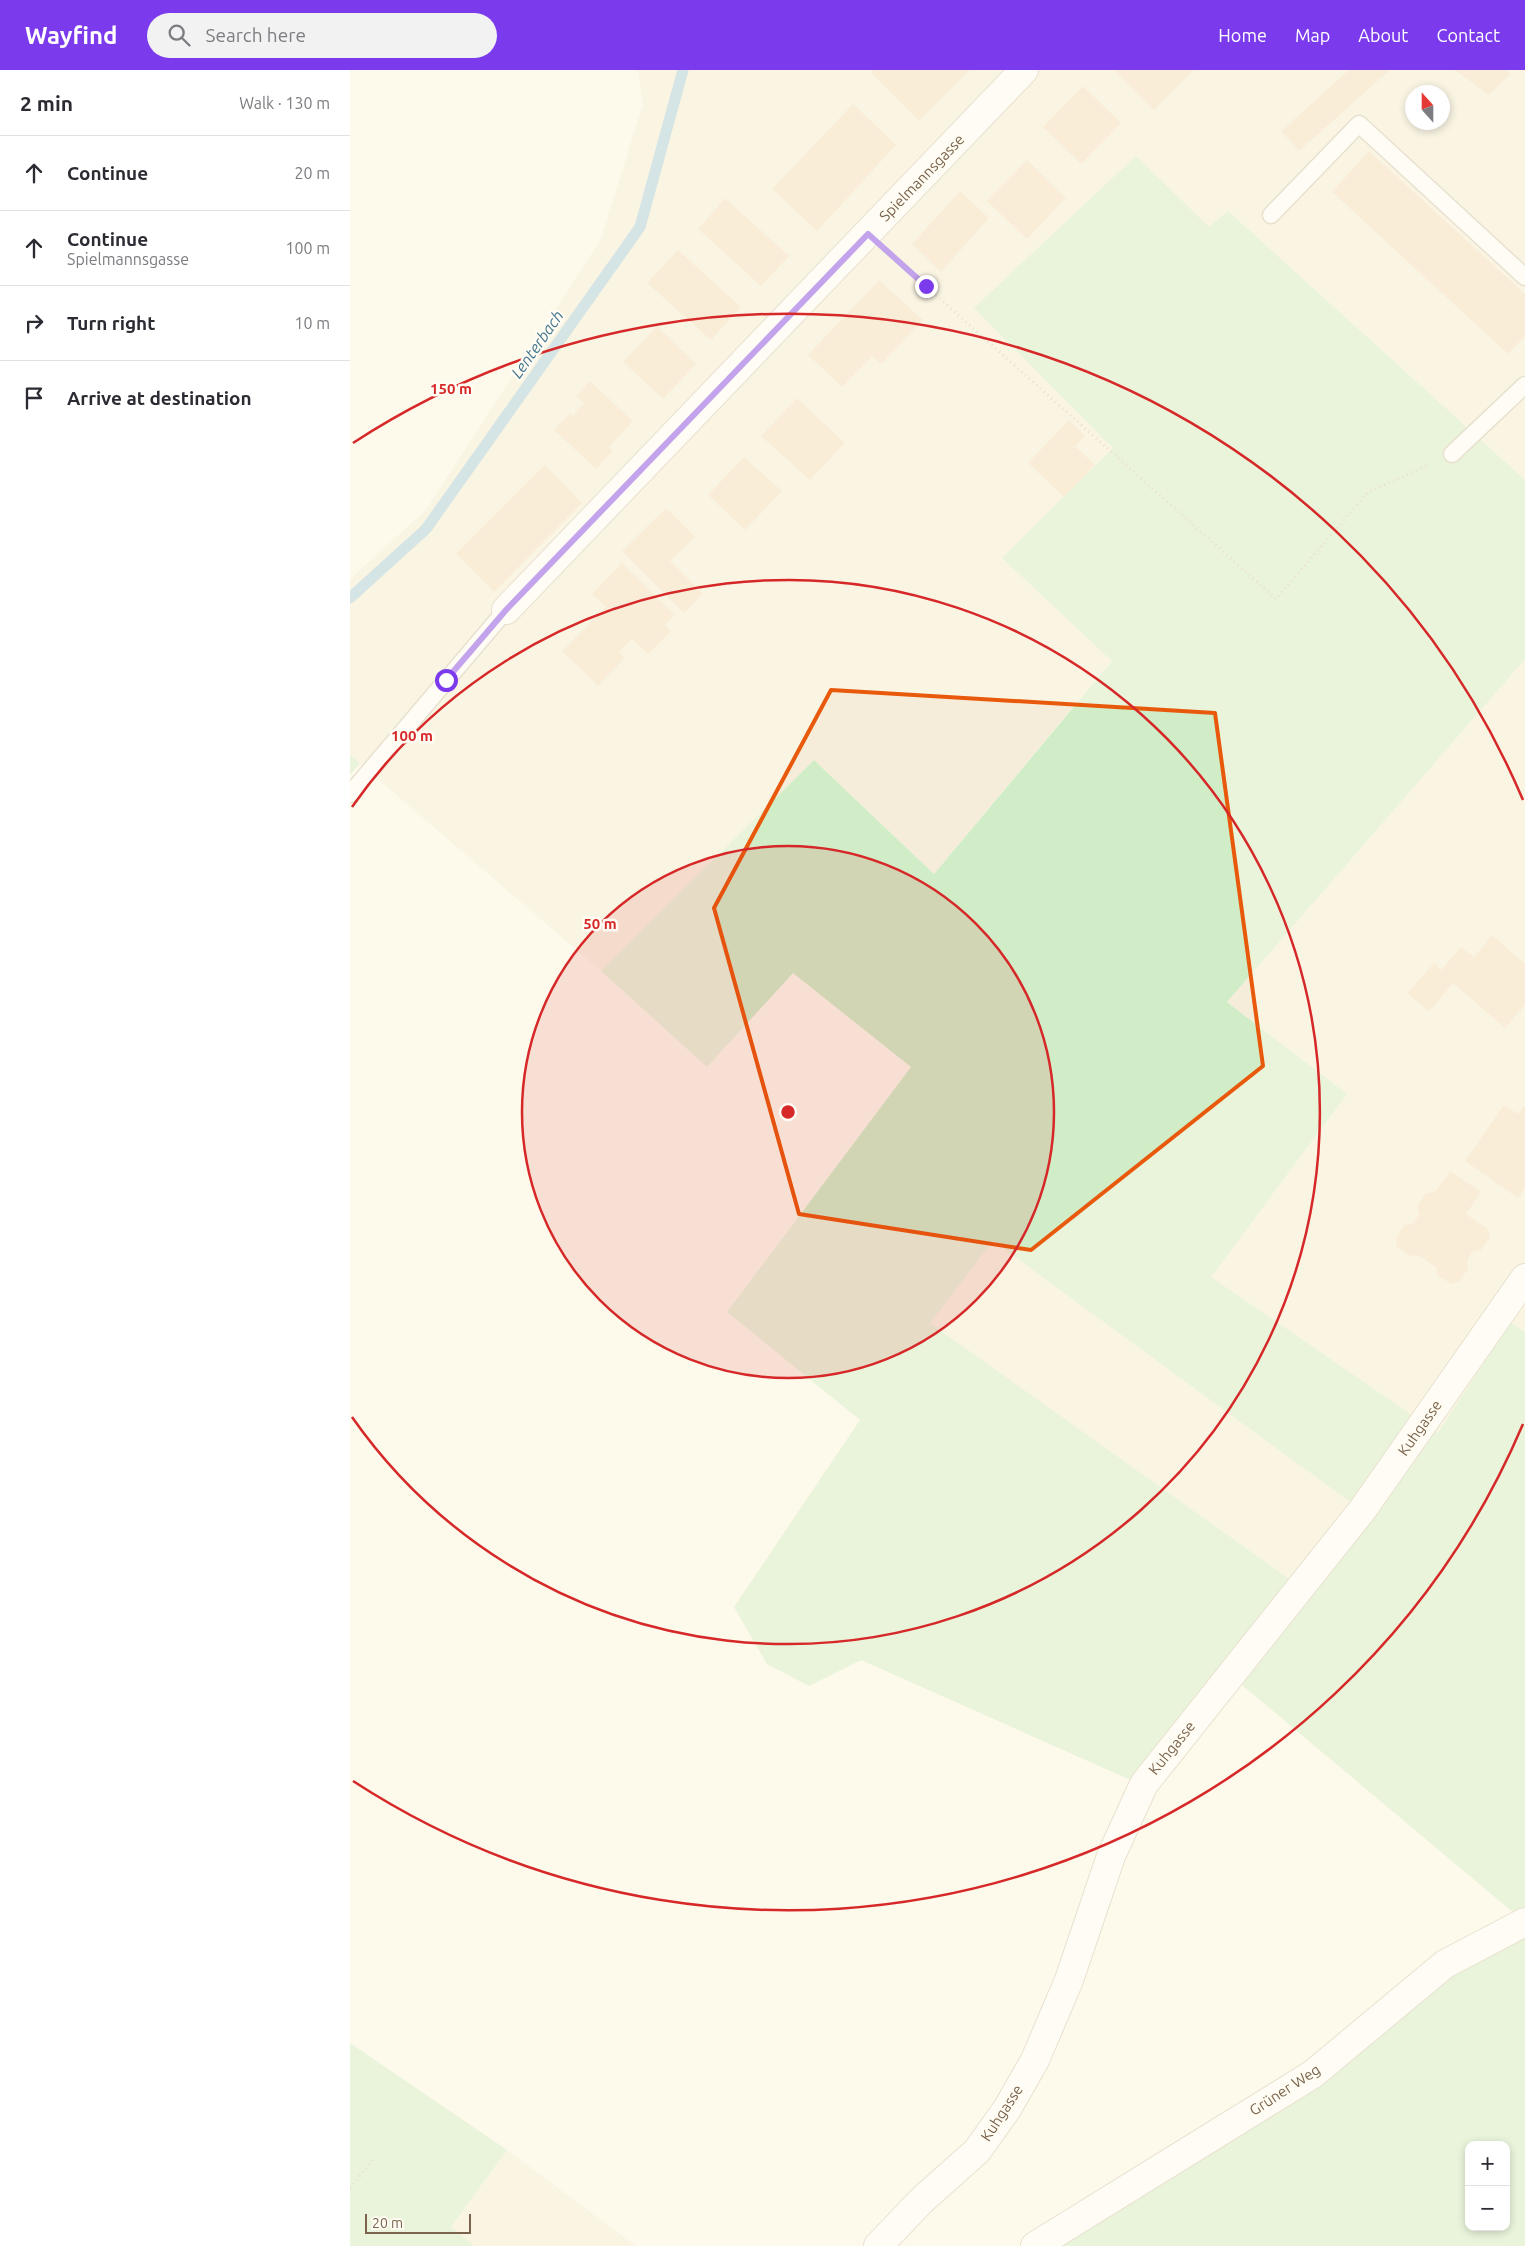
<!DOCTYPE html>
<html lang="en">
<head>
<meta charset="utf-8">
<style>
	:root { --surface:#fff; --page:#f2f2f3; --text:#2b2b33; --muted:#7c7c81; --line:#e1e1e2; --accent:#7c3aed }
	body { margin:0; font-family:Ubuntu,sans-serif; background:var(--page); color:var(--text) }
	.controls { position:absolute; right:15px; bottom:15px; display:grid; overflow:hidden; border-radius:10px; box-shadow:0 2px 8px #0003 }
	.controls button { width:45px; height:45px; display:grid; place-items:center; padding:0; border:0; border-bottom:1px solid var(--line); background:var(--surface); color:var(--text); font:25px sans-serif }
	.compass { position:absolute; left:1055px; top:15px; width:45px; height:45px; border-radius:50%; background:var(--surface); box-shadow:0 2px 8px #0003; rotate:339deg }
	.scale { position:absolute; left:15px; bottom:12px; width:106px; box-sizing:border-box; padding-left:5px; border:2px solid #7b644c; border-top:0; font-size:14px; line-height:18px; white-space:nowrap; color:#7b644c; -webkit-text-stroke:4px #fffcf3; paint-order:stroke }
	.stop { position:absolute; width:15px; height:15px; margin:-11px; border:4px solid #7c3aed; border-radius:50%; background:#fff }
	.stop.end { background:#7c3aed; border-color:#fff; box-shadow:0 1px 5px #0008 }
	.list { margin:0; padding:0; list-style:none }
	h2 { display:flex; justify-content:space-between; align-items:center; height:65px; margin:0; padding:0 20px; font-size:21px }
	h2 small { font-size:16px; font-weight:400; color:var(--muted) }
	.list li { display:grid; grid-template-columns:32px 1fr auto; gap:15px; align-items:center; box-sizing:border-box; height:75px; padding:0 20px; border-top:1px solid var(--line) }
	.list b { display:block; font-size:19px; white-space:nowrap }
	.list p { margin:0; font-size:16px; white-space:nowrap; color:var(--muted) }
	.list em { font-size:16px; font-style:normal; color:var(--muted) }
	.icon { flex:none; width:28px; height:28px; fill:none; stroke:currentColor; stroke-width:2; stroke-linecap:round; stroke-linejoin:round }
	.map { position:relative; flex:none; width:1175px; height:2176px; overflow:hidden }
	header { display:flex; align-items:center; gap:30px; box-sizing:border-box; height:70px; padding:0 25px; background:var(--accent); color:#fff }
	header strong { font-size:24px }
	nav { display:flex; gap:28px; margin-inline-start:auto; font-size:18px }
	.search { width:350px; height:45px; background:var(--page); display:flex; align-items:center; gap:12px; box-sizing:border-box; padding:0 18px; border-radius:28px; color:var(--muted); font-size:19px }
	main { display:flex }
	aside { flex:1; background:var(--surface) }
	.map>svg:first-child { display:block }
</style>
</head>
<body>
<header>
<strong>Wayfind</strong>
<div class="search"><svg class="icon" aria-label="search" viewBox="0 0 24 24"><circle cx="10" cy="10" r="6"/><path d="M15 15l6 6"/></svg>Search here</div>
<nav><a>Home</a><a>Map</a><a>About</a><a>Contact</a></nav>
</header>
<main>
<aside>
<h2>2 min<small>Walk · 130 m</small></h2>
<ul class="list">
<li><svg class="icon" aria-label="ahead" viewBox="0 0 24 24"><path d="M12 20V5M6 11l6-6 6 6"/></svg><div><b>Continue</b></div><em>20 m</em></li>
<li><svg class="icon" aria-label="ahead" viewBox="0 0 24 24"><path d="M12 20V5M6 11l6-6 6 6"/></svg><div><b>Continue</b><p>Spielmannsgasse</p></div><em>100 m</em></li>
<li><svg class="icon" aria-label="right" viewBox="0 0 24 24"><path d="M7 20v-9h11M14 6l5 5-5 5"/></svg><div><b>Turn right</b></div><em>10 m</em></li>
<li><svg class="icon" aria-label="arrive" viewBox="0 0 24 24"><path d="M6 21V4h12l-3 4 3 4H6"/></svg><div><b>Arrive at destination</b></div></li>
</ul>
</aside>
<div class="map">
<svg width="1175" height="2176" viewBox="0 0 1175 2176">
	<rect width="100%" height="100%" fill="#fdf9eb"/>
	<!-- residential -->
	<path fill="#f5edd9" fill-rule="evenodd" d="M288,0h887v410l-297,-269 -19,17 -73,-72 -102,208 79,84 -111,110 110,102 -178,214 -120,-114 -213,211 -251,-216v-176l76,-69 175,-271 42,-135zM1062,22h30v30h-30z
		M1175,589v673l-15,-10 -72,111 -228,-155 137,-184 -120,-92z
		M643,1171l361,264 -62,76 -363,-258z
		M157,2080l129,96h-162l-23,-18z"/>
	<!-- green -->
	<path fill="#d1edc8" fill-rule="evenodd" d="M786,86l73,71 19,-16 297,269v179l-298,343 120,92 -136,183 227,156 72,-111 15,10v578l-11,3 -278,-233 103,-118 33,-44 -379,-277 -63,82 362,258 -159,200 -272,-121 -52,26 -42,-22 -33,-57 126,-187 -133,-108 184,-245 -118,-94 -86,94 -106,-96 213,-211 120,114 178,-213 -110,-103 111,-110 -139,-140z
		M0,685l10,8 -10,12z
		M1175,1865v311h-470l405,-278zM1119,2075h37v82h-37z
		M0,1973l157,107 -56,77 23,19h-124z"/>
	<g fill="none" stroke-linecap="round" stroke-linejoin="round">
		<!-- stream -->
		<path stroke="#a4c9db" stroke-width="11" d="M0,528l76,-69 214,-302 43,-157"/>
	</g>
	<!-- building -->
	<path fill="#f4dec2" d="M524,0h96l-51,51 -48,-48z
		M764,0h80l-40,40z
		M999,0h41l-91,81 -18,-20z
		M1105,0h51l5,4 -22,21z
		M733,16l38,37 -40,41 -38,-37z
		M503,34l43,41 -79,86 -45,-42z
		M1019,81l156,143v42l-17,18 -176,-162z
		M677,90l39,38 -39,41 -40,-38z
		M610,121l29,27 -48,54 -29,-28z
		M375,128l64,58 -28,30 -63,-57z
		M328,180l63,57 -30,33 -64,-57z
		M529,210l44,40 -42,44 -9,-8 -30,31 -34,-32z
		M307,256l39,38 -33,35 -40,-37z
		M240,311l43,40 -24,26 4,4 -17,18 -42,-39 16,-17 3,3 11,-13 -8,-7z
		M447,328l48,45 -35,37 -49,-44z
		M719,350l16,16 -10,10 20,19 -31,32 -36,-34z
		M394,387l38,34 -37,39 -37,-35z
		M195,395l37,38 -88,89 -38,-38z
		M316,438l29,29 -25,24 33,33 -19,19 -62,-62z
		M272,493l53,52 -10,10 6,6 -23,23 -16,-15 -13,13 6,6 -27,28 -36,-35 44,-44 -14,-13z
		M1142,865l33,29v41l-20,23 -52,-45 -24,29 -22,-19 27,-30 7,7 20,-23 13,10z
		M1154,1035l14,9 7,-9v83l-7,10 -53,-37z
		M1100,1101l31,21 -15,22 22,15 2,8 -9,13 -9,2 -5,8 1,9 -9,13 -8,2 -14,-9 -1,-8 -18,-12 -8,1 -13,-9 -1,-8 8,-14 8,-1 7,-9 -2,-8 9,-14 9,-1z"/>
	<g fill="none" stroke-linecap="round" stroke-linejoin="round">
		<defs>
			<path id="service" d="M921,145l88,-91 166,153
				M1102,384l73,-69
				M0,724l156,-184"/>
			<path id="minor" d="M156,540l518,-540
				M528,2176l44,-46 55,-49 30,-42 28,-49 34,-80 42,-124 33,-72 219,-275 162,-231
				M685,2176l278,-172 132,-110 80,-42"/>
		</defs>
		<!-- service casing -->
		<use href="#service" stroke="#d1c3af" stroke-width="19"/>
		<!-- minor casing -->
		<use href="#minor" stroke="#d1c3af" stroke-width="30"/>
		<!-- path -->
		<path stroke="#dac2a4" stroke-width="3" stroke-dasharray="1 4" stroke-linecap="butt" d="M541,185l385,344 92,-107 60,-27
			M0,2118l25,-31"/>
		<!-- service -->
		<use href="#service" stroke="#fff" stroke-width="16"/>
		<!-- minor -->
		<use href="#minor" stroke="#fff" stroke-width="28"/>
	</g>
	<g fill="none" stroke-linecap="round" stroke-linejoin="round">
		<!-- route -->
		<path stroke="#7c3aed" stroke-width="6" d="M96,610l60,-70 362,-376 58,52"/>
	</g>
	<!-- marked area -->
	<path d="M0 0H1175V2176H0ZM481,620l384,23 48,353 -232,184 -232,-36 -85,-306z" fill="#fdf9eb" fill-opacity=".55" fill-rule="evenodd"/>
	<path fill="none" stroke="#e8590c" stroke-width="4" stroke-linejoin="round" d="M481,620l384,23 48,353 -232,184 -232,-36 -85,-306z"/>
	<!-- distance rings -->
	<circle cx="438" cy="1042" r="266" fill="#d62828" fill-opacity=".12"/>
	<g fill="none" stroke="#d62828" stroke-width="2.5">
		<circle cx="438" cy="1042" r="266"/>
		<path d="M2 737A532 532 0 1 1 2 1347"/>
		<path d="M1173 1354A798 798 0 0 1 3 1711M3 373A798 798 0 0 1 1173 730"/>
	</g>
	<g text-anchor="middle" stroke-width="5" stroke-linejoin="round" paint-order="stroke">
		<!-- street labels -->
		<g font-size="15" fill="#7b644c" stroke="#fffcf3">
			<text transform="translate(572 108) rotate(-46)" y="5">Spielmannsgasse</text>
			<text transform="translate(1070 1358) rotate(-55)" y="5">Kuhgasse</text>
			<text transform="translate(822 1678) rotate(-51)" y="5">Kuhgasse</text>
			<text transform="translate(935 2020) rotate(-33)" y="5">Grüner Weg</text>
			<text transform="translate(652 2043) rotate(-57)" y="5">Kuhgasse</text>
		</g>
		<!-- water labels -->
		<g font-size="16" font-style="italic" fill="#44768e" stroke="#fffcf3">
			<text transform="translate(187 274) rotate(-55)" y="6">Lenterbach</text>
		</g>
	</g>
	<circle cx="438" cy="1042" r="8" fill="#d62828" stroke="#fffcf3" stroke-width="2.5"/>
	<g font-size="15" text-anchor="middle" font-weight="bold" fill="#d62828" stroke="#fffcf3" stroke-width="5" stroke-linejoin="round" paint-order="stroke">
		<text x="101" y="324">150 m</text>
		<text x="62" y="671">100 m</text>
		<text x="250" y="859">50 m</text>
	</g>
</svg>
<div class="controls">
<button>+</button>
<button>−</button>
</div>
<svg class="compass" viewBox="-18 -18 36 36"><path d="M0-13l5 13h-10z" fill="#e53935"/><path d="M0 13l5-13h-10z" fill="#7c7c81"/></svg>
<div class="scale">20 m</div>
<div class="stop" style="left:96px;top:610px"></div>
<div class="stop end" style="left:576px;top:216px"></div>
</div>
</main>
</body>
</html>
